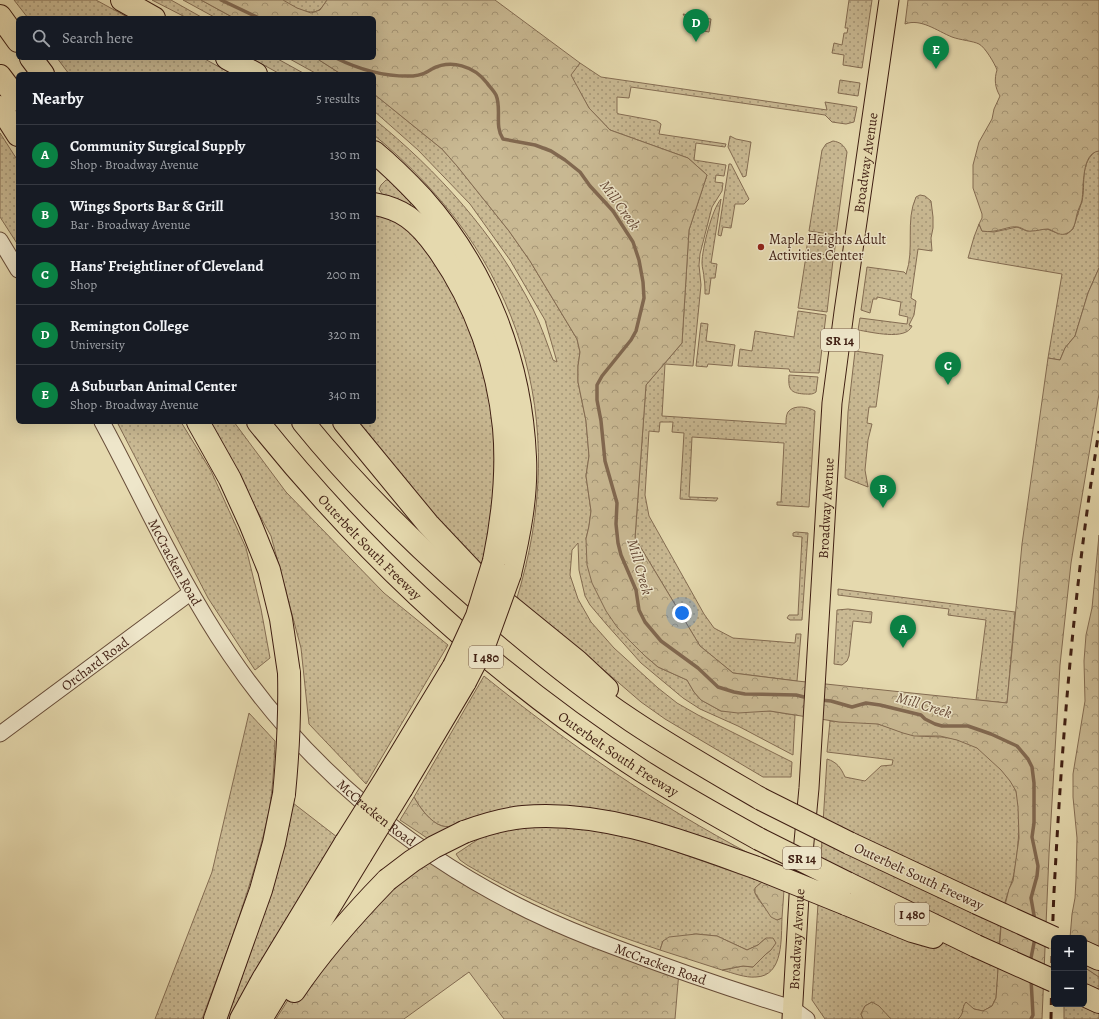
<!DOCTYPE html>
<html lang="en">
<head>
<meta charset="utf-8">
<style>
	:root { --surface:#171b24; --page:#242831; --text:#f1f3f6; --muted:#9ea1a6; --line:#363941; --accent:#0b8043 }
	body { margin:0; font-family:Alegreya,serif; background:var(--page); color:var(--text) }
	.controls { position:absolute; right:12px; bottom:12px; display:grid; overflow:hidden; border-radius:6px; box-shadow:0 4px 16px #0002 }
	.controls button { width:36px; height:36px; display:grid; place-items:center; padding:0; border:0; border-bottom:1px solid var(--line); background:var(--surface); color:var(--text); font:20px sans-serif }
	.you { position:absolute; left:682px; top:613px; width:14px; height:14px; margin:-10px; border:3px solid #fff; border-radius:50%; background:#1a73e8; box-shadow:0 0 0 6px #1a73e833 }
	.badge { display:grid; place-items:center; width:26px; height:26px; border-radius:50%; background:var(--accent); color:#fff; font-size:13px; font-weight:700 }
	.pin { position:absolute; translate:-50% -33px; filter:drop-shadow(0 1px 2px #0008) }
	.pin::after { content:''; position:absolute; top:21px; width:14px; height:12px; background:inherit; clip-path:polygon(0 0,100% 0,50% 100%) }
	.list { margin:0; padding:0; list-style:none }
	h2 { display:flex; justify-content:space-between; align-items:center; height:52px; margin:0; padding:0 16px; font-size:17px }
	h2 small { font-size:13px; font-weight:400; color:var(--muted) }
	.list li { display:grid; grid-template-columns:26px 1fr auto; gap:12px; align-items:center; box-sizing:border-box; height:60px; padding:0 16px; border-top:1px solid var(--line) }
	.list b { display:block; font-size:15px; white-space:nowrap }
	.list p { margin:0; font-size:13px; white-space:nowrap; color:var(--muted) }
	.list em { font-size:13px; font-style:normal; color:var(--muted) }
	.icon { flex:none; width:22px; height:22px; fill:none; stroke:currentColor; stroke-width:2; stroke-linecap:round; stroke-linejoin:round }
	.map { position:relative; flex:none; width:1099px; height:1019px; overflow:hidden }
	.search { position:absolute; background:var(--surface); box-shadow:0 4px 16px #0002; left:16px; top:16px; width:360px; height:44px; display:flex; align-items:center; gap:10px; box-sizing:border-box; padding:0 14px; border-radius:6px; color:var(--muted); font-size:15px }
	.panel { position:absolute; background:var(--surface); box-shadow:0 4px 16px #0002; left:16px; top:72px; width:360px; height:352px; border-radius:6px }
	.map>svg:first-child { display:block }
</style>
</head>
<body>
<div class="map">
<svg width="1099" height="1019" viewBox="0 0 1099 1019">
	<defs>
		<pattern id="grass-dots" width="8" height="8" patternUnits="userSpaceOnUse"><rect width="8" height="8" fill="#c9b993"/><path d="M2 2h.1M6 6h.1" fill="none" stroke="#a59677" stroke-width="1.8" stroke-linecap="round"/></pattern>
		<pattern id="forest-crowns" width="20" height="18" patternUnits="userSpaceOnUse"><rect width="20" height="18" fill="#c9b993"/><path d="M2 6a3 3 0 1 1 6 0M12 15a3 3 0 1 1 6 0" fill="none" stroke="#a59677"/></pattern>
	</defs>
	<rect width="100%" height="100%" fill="#e5d9ae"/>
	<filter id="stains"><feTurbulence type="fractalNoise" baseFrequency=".005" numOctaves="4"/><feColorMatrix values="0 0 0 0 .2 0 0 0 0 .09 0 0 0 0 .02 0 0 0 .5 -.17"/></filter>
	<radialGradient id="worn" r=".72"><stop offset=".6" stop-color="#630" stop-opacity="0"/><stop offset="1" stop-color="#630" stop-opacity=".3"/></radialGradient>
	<!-- grass -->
	<path fill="url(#grass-dots)" stroke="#846c52" d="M14,0h82l33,18h-101z
		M152,0h19l32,18h-16z
		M183,0h18l33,18h-18z
		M283,0h44c-2,3 -5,8 -8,10 -9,6 -28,-3 -36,-10z
		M849,0h23l-10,68 -19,-3 1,-10 -12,-2 2,-10 8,2 2,-12h3l1,-5h-3z
		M683,14l28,5 -2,13 -6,-1 -2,2c-12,-2 -12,-10 -18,-19z
		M57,58h146l29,16h-163z
		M251,58h25l29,16h-25z
		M288,58h28l25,16h-24z
		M580,63l21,14 226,33 -2,-8 32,5 -3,15 -8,2 -14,-2 -7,-7 -194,-28 -2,11 -12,-1v16l2,1 38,7 4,3 -2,10 67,10 -1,3 -29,-4 -2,17 32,5 -2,11 -8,-1 -1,7 8,1 -1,8 -10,16 -12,47 -1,11 2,20 -8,81 -28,-2 -3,52 124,8c0,-4 0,-9 2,-12 6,-8 21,-5 27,-1l-6,96 -32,-2v-3h4l3,-59 -92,-6 -3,60 29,1 -2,3 -36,-2 4,-66 -12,-1 1,-10h-13l-1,10 -10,-1 -4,64 4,21 55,98 10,14 19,10 62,5 1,-9h5l-4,47 -64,-8 -33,-27 -65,-108 11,-153 36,-42 7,-113 18,-55 -19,-17 -78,-28 -21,-22 -19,-33z
		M840,80l20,3 -2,13 -20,-3z
		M374,94l68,55 15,17 52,65 21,30 47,78 3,13 -2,14v16l8,39 3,35 -3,20 5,35 -2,15 -3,13 44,102 14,14 14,12 29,13 7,12 7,8 20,11h49l25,4 -2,40 -55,-29 -38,-17 -17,-11 -42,-35 -34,-38 -17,-20 -5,-9 -6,-26 -1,-27 -6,7 -2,25 8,24 13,23 23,26 44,40 19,15 21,12 94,47 -1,15h-28l-98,-58 -24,-17 -36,-31 -89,-70c57,-181 4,-346 -142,-466v-16c64,52 121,115 159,190 8,16 14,34 20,51l4,2 -12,-42 -35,-60 -40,-56 -52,-54 -44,-39z
		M0,133l18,28v84l-18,-28z
		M730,136l6,3 15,3 -5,34 -3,1 -15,-30z
		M833,141c7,1 11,4 14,11l-11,83 -27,-4 13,-81 4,-6z
		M1096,151h3v117l-11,25 -13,43 -10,12 -5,12 -12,-2 14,-84 -94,-16 6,-21 5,-13 3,7 12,1 23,-5 10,4 20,-2 10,4 10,1 6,-5c3,-9 6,-19 9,-28 4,-18 -3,-37 14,-50z
		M729,164h2l18,35 -5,5h-9l-4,24 -8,-1 -2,9 -3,-1z
		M386,180h5l5,6v2l15,15 -1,3 -26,-9 -5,-8 2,-4z
		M920,195l5,1 6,5 2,16v11l-2,10 1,13 -14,-2 -7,49 5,3 -2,14 -5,10 3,1c-6,15 -41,6 -54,4l2,-12 47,6 1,-7 -9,-2 2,-13 -24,-5v2h-4l-3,14 -9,-3 6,-43 37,5 2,2c9,-25 -1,-53 10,-77z
		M721,199l-10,64 6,1 -2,14h-4l-2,16h-4c0,-5 0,-11 -1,-16 0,-5 -2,-10 -2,-15 0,-14 10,-54 19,-64z
		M374,214l24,8 23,18 37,61 18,43 8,30 8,34 5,41 -3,58 -13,62 -44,-50 -80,-97h17z
		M809,234l27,4 -2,18 -28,-4z
		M806,256l27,4 -6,52 -29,-4z
		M798,311l28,4 -7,58 -29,-1 -1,-3 -51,-3 2,-17 12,2 3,-20 39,6z
		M701,323l7,1 -2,17 29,4 -3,21 -24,-2 -1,3 -11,-1z
		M855,351l28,4 -7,52h-7l-2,16 5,1 -4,16 -3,30 3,17 -23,-9 3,-66z
		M789,375l29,2 -2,15c-4,3 -7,2 -12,2 -14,-1 -16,-5 -15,-19z
		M117,422h64l30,49 35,77 15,61 9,49 -15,12 -47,-72z
		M209,422h25l52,70 98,101 64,52 -82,139 -57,-60 -8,-76 -30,-112z
		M796,532l12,1 -6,87h-12l-3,-2 2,-3h9l4,-78 -9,-1v-3z
		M838,589l177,23 -8,91 -31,-3 10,-80 -38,-5 1,-6 -111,-14z
		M848,609l24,3 -1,11 -18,-2 -4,35 -2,5 -5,4 -8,-1 3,-54z
		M484,676c84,68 173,129 268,179l-102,-32 -195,4c-4,0 -9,0 -13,-1 -12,-4 -22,-18 -28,-29z
		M249,713l26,28c-1,23 -2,47 -6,70 -15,71 -42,140 -67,208h-47l57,-147z
		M830,721c16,2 33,-1 48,3 12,3 23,9 35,11 15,3 30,0 45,5 6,2 14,5 20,8 12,9 33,29 38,43 6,18 2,72 -4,90 -3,10 -7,19 -9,29 -5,29 -4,59 -7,88l-4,8 -9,5 -9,-2 -10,-4 -2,10 -4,4h-67l-19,-17 -7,4 -4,8 2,5h-38l-13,-19 15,-241c10,3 14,9 18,18l20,4 16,-15 11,-1 1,-5 -66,-8z
		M293,803l44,34 -106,182h-6z
		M530,827l45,1 26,3 39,8 122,43c-2,2 -6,4 -7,7 -3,7 17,26 22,31l5,-2c-1,19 2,58 -26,59 -11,1 -23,-4 -34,-7l21,-4 10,1 13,-13 5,-4 -5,-12 -8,7 -11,5 -30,-14 -11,-1 -10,-1 -33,7 -3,9c-70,-23 -130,-48 -193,-85l-7,-5 -4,-6 24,-16 13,-6z
		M1084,967l15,10v42h-35v-15h20z"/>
	<!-- forest -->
	<path fill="url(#forest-crowns)" stroke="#846c52" d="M201,0h82l14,8 14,5 9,-3 7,-10h168l85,63 -9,12 18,33 21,22 78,28 19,17 -18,55 -7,113 -36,42 -11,153 65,108 33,27 64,8 210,22 15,-159 26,-186 12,2 5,-12 10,-12 13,-43 11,-25v126l-28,169 -11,102 -11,189 -7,165h-84c7,-6 3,-11 8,-17l8,7 9,2 9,-5 4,-8 5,-72 3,-17 5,-20 4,-8 6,-43 -1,-31 -2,-16 -6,-10 -9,-11 -24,-22 -20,-8 -17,-4h-26l-11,-3 -25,-9 -39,-2 -69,-11 -32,2 -17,-2 -20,-11 -7,-8 -7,-12 -29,-13 -14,-12 -14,-14 -13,-14 -11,-16 -14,-28 -5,-18 -1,-26 3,-13 2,-15 -5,-35 3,-20 -3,-35 -8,-39v-16l2,-14 -3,-13 -47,-78 -21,-30 -52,-65 -15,-17 -68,-55v-20h-33l-25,-16h58v-40h-140z
		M908,0h191v151c-18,2 -15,36 -17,49 -1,5 -4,9 -5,14 -2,8 -2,17 -12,20 -6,2 -12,-4 -17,-5 -6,0 -11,2 -16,2 -6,1 -9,-3 -14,-4 -9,-2 -22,7 -36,4l-3,-7 3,-6v-4l-9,-26v-23l6,-23 13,-23 2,-10 6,-13c-5,-8 -6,-17 -3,-26 -2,-6 -12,-23 -18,-26 -6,-3 -19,-4 -27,-7 -15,-6 -31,-19 -47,-13z
		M1099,535v442l-15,-10v-29h-14l2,-24 3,-16 1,-19 1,-41 -4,-41v-23l12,-73 -1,-40 2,-26 6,-27z
		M414,797c6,11 16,25 28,29 4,1 9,0 13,1l-25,13 -30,-20z
		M430,853l48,32 201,86 -4,48h-171l-35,-47 -65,47h-128l12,-19 48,-65z
		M762,882l22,8 -2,28 -5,2 -6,-3 -16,-24v-5z
		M696,934l21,2 30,14 11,-5 8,-7h7l3,5 -5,7 -5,4 -13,13 -10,-1 -21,4 -62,-20 3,-9 6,-4z
		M872,1002l7,4 12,13h-28l-2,-5 4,-8z"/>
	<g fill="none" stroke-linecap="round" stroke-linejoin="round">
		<!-- stream -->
		<path stroke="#816850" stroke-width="3.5" d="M221,0l38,18
			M336,58c24,12 49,19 77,18 9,-1 12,-3 19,-7 19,-10 42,-3 55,14 2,3 7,8 9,12 6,14 -2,31 7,44l32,6 16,6 14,9 15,12 10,14 23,25 20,31 6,18 4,22 1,16 -8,33 -5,9 -29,36 -5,9v15l4,21 4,40 12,42 -1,21 2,19 3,12 15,35 3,20 6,12 16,19 37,27 20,19 16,5 11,2 51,1 12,3
			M820,700l11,1 21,6 14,-4 14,2 41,10 4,4 10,5 7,2h26l23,8 26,12 11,13 4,8 2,16v40l-2,14 6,29 -1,10 -6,22 4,23
			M1030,963l5,-25
			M1031,979l2,36 -2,4"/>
		<defs>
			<g id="minor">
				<path d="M0,240l18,30"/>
				<path id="s1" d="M102,422c42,78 78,160 128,233 74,110 180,198 299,256 29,14 58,26 88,37 58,22 116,42 175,60l15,11"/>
				<path id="s2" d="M0,734l190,-141"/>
			</g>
			<g id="major">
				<path id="s3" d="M792,1019l7,-123 10,-108 23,-385 12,-91 45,-312"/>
			</g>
			<g id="highway">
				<path d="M122,0l32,18"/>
				<path d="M0,16l18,25"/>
				<path d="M31,58l12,16"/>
				<path d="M227,58l29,16"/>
				<path d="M0,76l18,24"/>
				<path d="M0,107l18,28"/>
				<path d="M374,152c17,14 33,30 48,46 64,72 99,164 103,259 2,39 -6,79 -15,117"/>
				<path d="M374,204c12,2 24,6 34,13 13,9 23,22 32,35 36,52 58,114 64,176 4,45 -1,89 -10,133"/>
				<path d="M198,422l32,57 20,44 19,47 12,49 8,54"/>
				<path id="s4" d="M258,422c109,136 237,254 384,349 38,24 77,46 117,68"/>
				<path d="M303,422c52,64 111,122 173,176 50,44 101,86 156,123 42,28 86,53 129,78"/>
				<path d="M344,422l84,102 50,53 19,19 80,65 30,28"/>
				<path d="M388,775l66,-109"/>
				<path d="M402,788l63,-106"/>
				<path d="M464,832c19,-7 39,-13 59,-15 81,-7 159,24 234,51"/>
				<path d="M849,843l128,60"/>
				<path d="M847,883l129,63"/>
				<path d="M846,904l66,27 21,6"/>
				<path d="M1084,952l15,7"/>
				<path d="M294,991c27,-40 59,-76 93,-111"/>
				<path d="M1084,995l15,7"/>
				<path d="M215,1019l46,-129 13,-47 10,-49"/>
				<path d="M241,1019l22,-40 83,-137"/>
				<path d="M261,1019l100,-164"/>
			</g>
		</defs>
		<!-- minor casing -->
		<use href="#minor" stroke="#684d39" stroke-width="17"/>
		<!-- major casing -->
		<use href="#major" stroke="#3f1e12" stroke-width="21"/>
		<!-- highway casing -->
		<use href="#highway" stroke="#3f1e12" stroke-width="24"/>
		<!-- minor -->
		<use href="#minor" stroke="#eee6ca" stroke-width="15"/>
		<!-- major -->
		<use href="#major" stroke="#e5d9ae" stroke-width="19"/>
		<!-- highway -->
		<use href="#highway" stroke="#e5d9ae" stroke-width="22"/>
		<!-- rail -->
		<path stroke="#3f1e12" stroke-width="3" stroke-dasharray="7 7" stroke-linecap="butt" d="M1051,1019c1,-48 1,-97 4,-145 8,-148 20,-296 44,-443"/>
		<defs>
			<path id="highway-bridge" d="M454,666l23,-50 17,-55
				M465,682l20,-39 25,-69
				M284,794c4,-41 6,-79 5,-121
				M761,799l88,44
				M759,839l88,44
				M346,842l42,-67
				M361,855l41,-67
				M757,868l89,36
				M387,880l25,-19 22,-14 30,-15
				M977,903l77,35
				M976,946l78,35"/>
		</defs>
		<!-- highway-bridge casing -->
		<use href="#highway-bridge" stroke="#3f1e12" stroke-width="24" stroke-linecap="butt"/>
		<!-- highway-bridge -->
		<use href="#highway-bridge" stroke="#e5d9ae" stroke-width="22"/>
	</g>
	<!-- markers -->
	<circle fill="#8f2418" stroke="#eee6ca" stroke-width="1.5" cx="761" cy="247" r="4"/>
	<g text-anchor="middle" stroke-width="3" stroke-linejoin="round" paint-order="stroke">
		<!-- shield labels -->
		<g fill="#eee6ca" stroke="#745a49" stroke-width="1">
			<rect x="821" y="329" width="38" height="22" rx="3"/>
			<rect x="469" y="646" width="34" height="22" rx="3"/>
			<rect x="783" y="847" width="38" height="22" rx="3"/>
			<rect x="895" y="903" width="34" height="22" rx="3"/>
		</g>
		<g font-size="13" font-weight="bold" fill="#3f1e12">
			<text x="840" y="345">SR 14</text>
			<text x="486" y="662">I 480</text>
			<text x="802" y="863">SR 14</text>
			<text x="912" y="919">I 480</text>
		</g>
		<!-- street labels -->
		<g font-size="14" fill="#3f1e12" stroke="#eee6ca">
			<text dy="5" stroke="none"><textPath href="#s3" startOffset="860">Broadway Avenue</textPath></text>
			<text dy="5" stroke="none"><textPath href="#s3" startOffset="512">Broadway Avenue</textPath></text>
			<text dy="5" stroke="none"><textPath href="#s4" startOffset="168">Outerbelt South Freeway</textPath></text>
			<text dy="5" stroke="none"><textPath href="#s1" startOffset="158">McCracken Road</textPath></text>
			<text dy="5" stroke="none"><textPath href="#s2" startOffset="118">Orchard Road</textPath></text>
			<text dy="5" stroke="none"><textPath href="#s4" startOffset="492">Outerbelt South Freeway</textPath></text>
			<text dy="5" stroke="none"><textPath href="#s1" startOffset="482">McCracken Road</textPath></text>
			<text transform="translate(919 876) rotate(25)" y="5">Outerbelt South Freeway</text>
			<text dy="5" stroke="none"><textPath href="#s3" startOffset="80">Broadway Avenue</textPath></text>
			<text dy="5" stroke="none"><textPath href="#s1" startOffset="806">McCracken Road</textPath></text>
		</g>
		<!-- poi labels -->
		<g font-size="14" fill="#3f1e12" stroke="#eee6ca" text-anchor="start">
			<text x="769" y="244">Maple Heights Adult<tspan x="769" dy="16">Activities Center</tspan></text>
		</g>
		<!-- water labels -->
		<g font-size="15" font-style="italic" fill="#664936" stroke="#eee6ca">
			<text transform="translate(620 205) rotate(54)" y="5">Mill Creek</text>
			<text transform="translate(640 567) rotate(74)" y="5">Mill Creek</text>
			<text transform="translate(924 705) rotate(17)" y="5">Mill Creek</text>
		</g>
	</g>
	<rect width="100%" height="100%" filter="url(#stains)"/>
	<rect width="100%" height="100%" fill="url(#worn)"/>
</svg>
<div class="controls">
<button>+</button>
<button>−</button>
</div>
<div class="you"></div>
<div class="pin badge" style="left:903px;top:648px">A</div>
<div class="pin badge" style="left:883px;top:508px">B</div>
<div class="pin badge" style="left:948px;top:385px">C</div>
<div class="pin badge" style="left:696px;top:42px">D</div>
<div class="pin badge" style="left:936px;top:69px">E</div>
<div class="search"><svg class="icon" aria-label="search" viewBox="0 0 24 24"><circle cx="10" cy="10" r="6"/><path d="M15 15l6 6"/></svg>Search here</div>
<section class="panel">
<h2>Nearby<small>5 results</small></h2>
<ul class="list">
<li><span class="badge">A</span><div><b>Community Surgical Supply</b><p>Shop · Broadway Avenue</p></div><em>130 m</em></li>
<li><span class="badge">B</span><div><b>Wings Sports Bar &amp; Grill</b><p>Bar · Broadway Avenue</p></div><em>130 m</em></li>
<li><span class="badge">C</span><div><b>Hans’ Freightliner of Cleveland</b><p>Shop</p></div><em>200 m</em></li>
<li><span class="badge">D</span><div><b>Remington College</b><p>University</p></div><em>320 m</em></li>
<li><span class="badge">E</span><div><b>A Suburban Animal Center</b><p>Shop · Broadway Avenue</p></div><em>340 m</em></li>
</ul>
</section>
</div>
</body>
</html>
